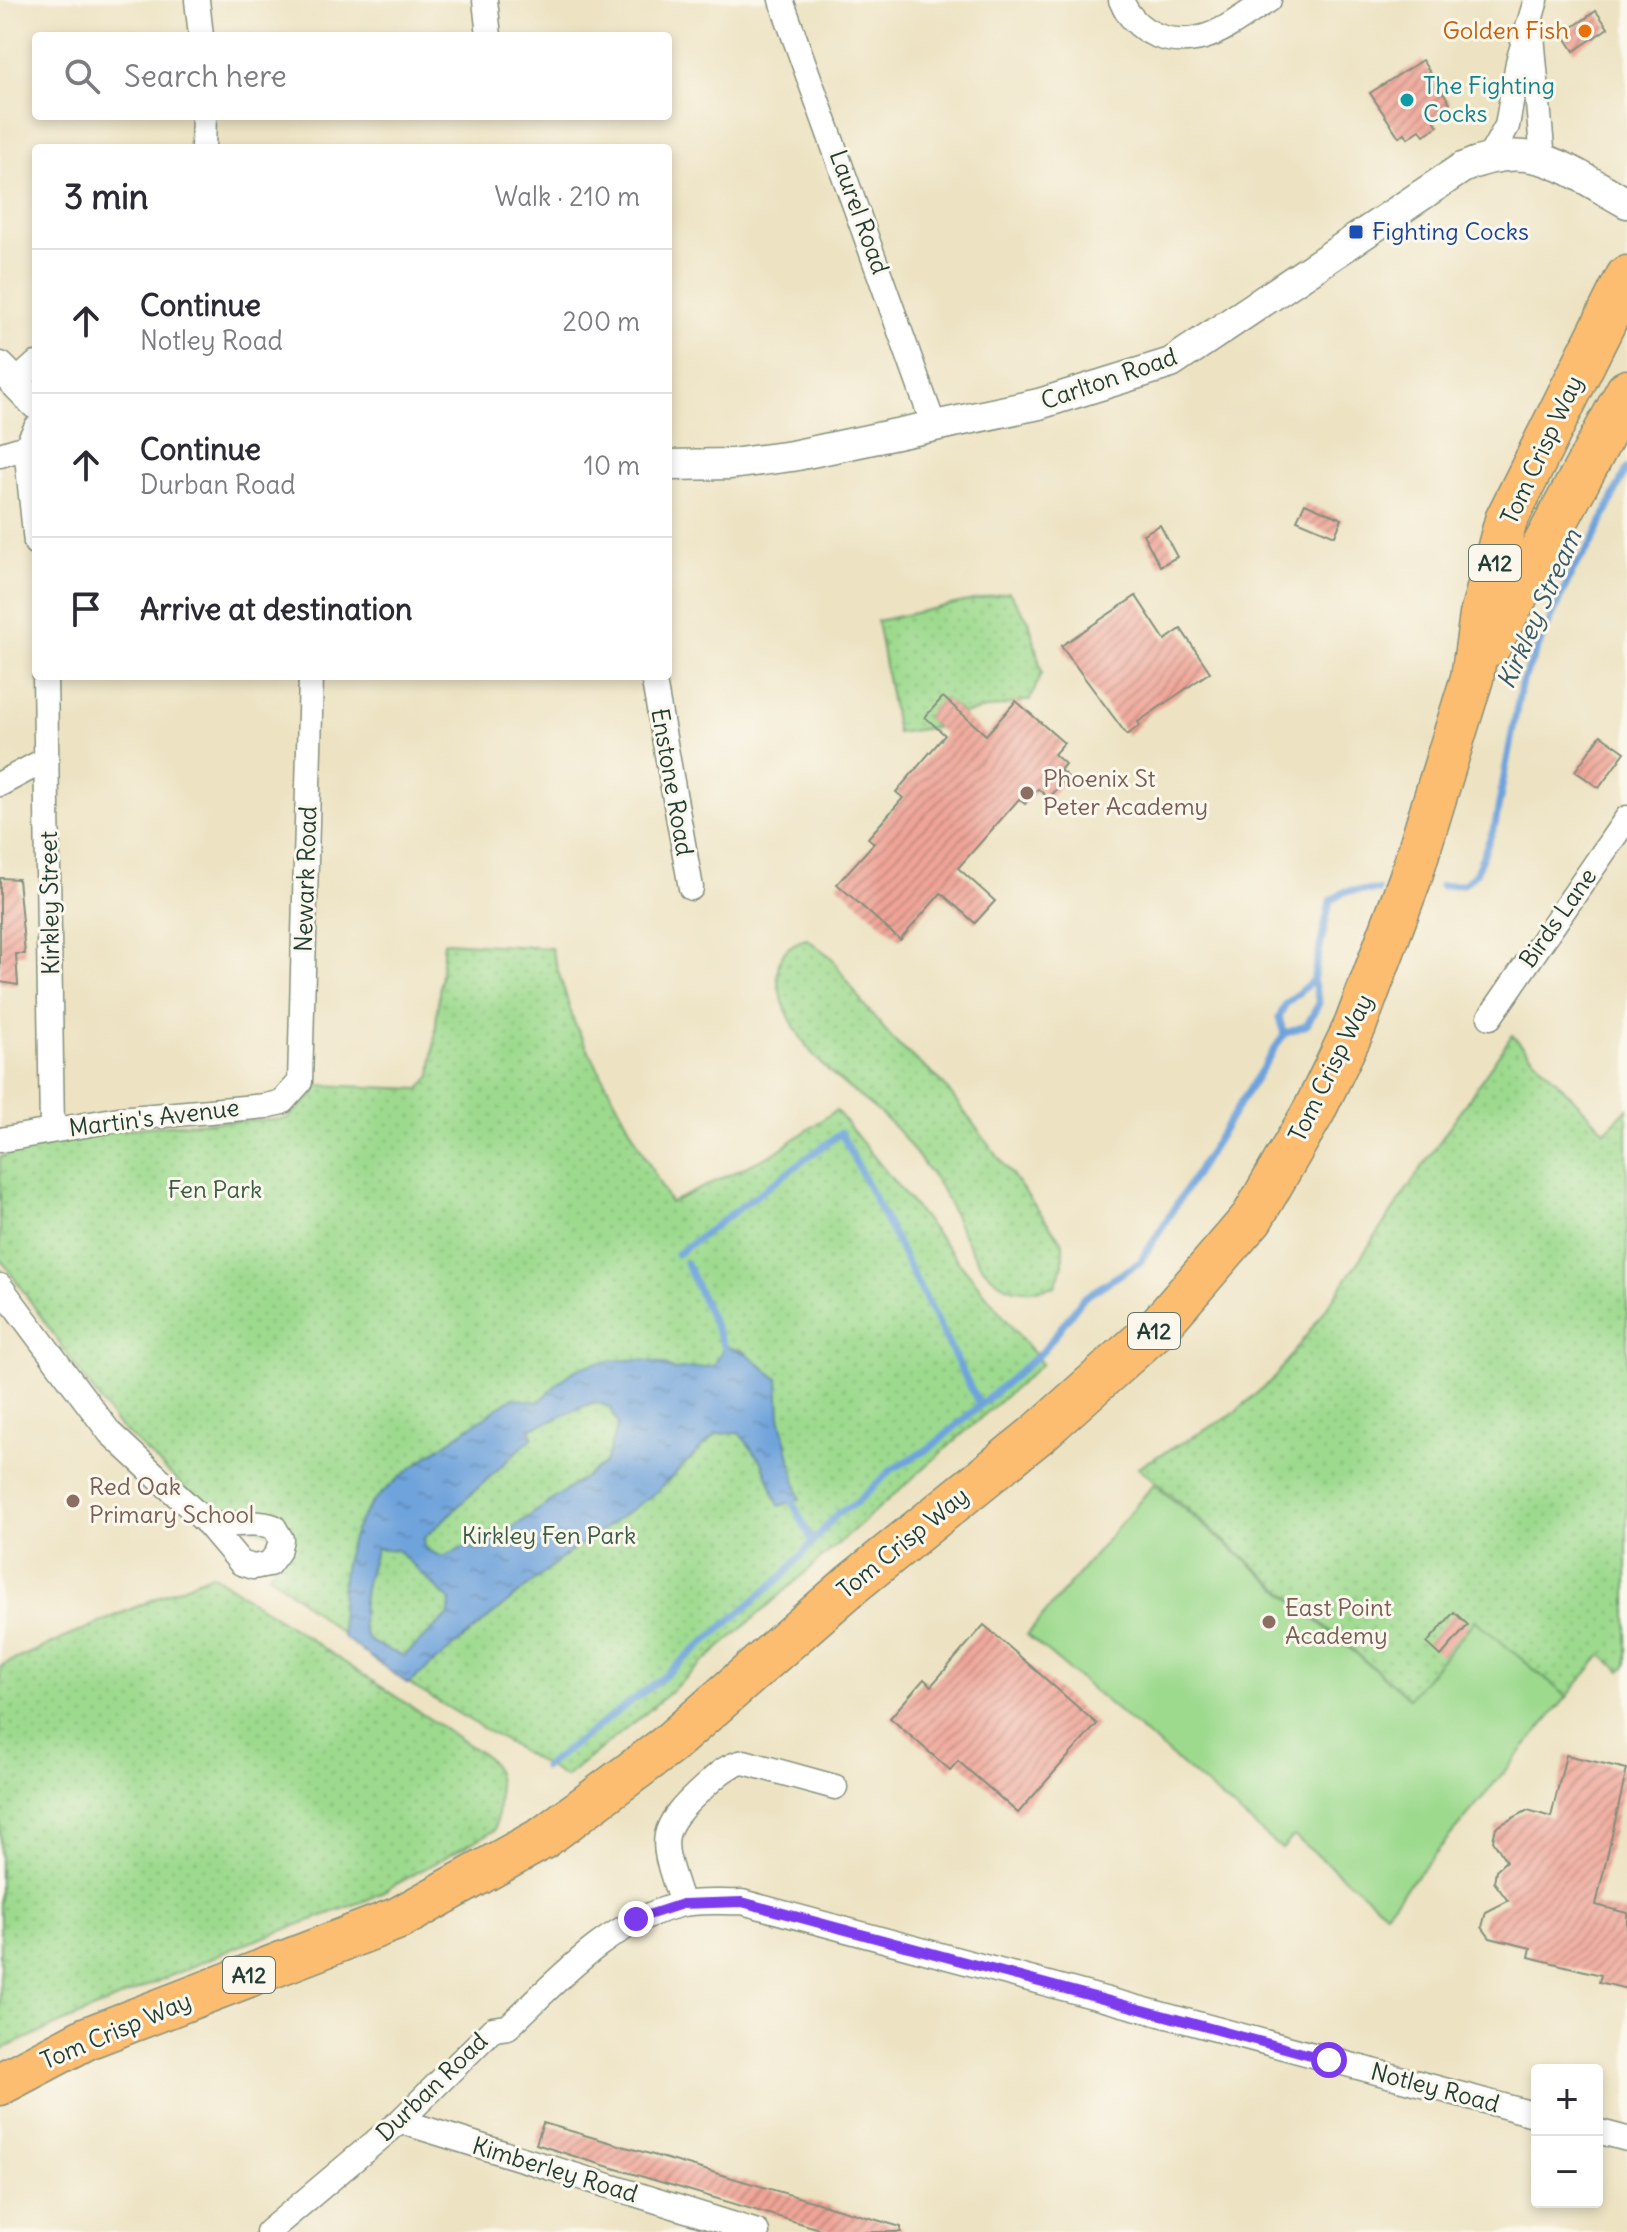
<!DOCTYPE html>
<html lang="en">
<head>
<meta charset="utf-8">
<style>
	:root { --surface:#fff; --page:#f2f2f3; --text:#2b2b33; --muted:#7c7c81; --line:#e1e1e2 }
	body { margin:0; font-family:Delius,sans-serif; background:var(--page); color:var(--text) }
	.controls { position:absolute; right:24px; bottom:24px; display:grid; overflow:hidden; border-radius:8px; box-shadow:0 4px 12px #0003 }
	.controls button { width:72px; height:72px; display:grid; place-items:center; padding:0; border:0; border-bottom:2px solid var(--line); background:var(--surface); color:var(--text); font:40px sans-serif }
	.stop { position:absolute; width:24px; height:24px; margin:-18px; border:6px solid #7c3aed; border-radius:50%; background:#fff }
	.stop.end { background:#7c3aed; border-color:#fff; box-shadow:0 2px 8px #0008 }
	.list { margin:0; padding:0; list-style:none }
	h2 { display:flex; justify-content:space-between; align-items:center; height:104px; margin:0; padding:0 32px; font-size:34px }
	h2 small { font-size:26px; font-weight:400; color:var(--muted) }
	.list li { display:grid; grid-template-columns:52px 1fr auto; gap:24px; align-items:center; box-sizing:border-box; height:144px; padding:0 32px; border-top:2px solid var(--line) }
	.list b { display:block; font-size:30px; white-space:nowrap }
	.list p { margin:0; font-size:26px; white-space:nowrap; color:var(--muted) }
	.list em { font-size:26px; font-style:normal; color:var(--muted) }
	.icon { flex:none; width:44px; height:44px; fill:none; stroke:currentColor; stroke-width:2; stroke-linecap:round; stroke-linejoin:round }
	.map { position:relative; flex:none; width:1627px; height:2232px; overflow:hidden }
	.search { position:absolute; background:var(--surface); box-shadow:0 4px 12px #0003; left:32px; top:32px; width:640px; height:88px; display:flex; align-items:center; gap:20px; box-sizing:border-box; padding:0 28px; border-radius:8px; color:var(--muted); font-size:30px }
	.panel { position:absolute; background:var(--surface); box-shadow:0 4px 12px #0003; left:32px; top:144px; width:640px; height:536px; border-radius:8px }
	.map>svg:first-child { display:block }
</style>
</head>
<body>
<div class="map">
<svg width="1627" height="2232" viewBox="0 0 1627 2232">
	<defs>
		<pattern id="green-dots" width="8" height="8" patternUnits="userSpaceOnUse" patternTransform="scale(2)"><rect width="8" height="8" fill="#9dda8e"/><path d="M2 2h.1M6 6h.1" fill="none" stroke="#87bc7b" stroke-width="1.8" stroke-linecap="round"/></pattern>
		<pattern id="water-ripples" width="26" height="14" patternUnits="userSpaceOnUse" patternTransform="scale(2)"><rect width="26" height="14" fill="#6ea3db"/><path d="M2 4q2-2 4 0t4 0M15 11q2-2 4 0t4 0" fill="none" stroke="#5a86b2"/></pattern>
		<pattern id="building-hatch" width="6" height="6" patternUnits="userSpaceOnUse" patternTransform="scale(2)"><rect width="6" height="6" fill="#efa497"/><path d="M-1 1l2-2M0 6l6-6M5 7l2-2" fill="none" stroke="#c1877c"/></pattern>
	</defs>
	<rect width="100%" height="100%" fill="#fbf7ec"/>
	<filter id="ink" filterUnits="userSpaceOnUse"><feTurbulence type="fractalNoise" baseFrequency=".0125" numOctaves="2"/><feDisplacementMap in="SourceGraphic" scale="16" xChannelSelector="R" yChannelSelector="G"/><feConvolveMatrix kernelMatrix="1 2 1 2 8 2 1 2 1" color-interpolation-filters="sRGB"/></filter>
	<filter id="wash" filterUnits="userSpaceOnUse"><feTurbulence type="fractalNoise" baseFrequency=".006" numOctaves="4" result="noise"/><feDisplacementMap in="SourceGraphic" scale="32" xChannelSelector="R" yChannelSelector="G"/><feGaussianBlur stdDeviation="1.8" result="paint"/><feColorMatrix in="noise" values="0 0 0 0 0 0 0 0 0 0 0 0 0 0 0 0 0 1.4 0 .05"/><feComposite in="paint" operator="in"/></filter>
	<g filter="url(#wash)">
		<rect width="100%" height="100%" fill="#ede3c3"/>
		<!-- green -->
		<path fill="url(#green-dots)" stroke="#5e8c61" stroke-width="2" d="M1009,592l20,29 13,52 -12,27 -67,14 -20,-16 -17,19 10,10 -39,6 -20,-112z
			M807,939l24,18 32,47 34,40 44,37 122,162v21l-8,22c-20,5 -41,8 -59,-6 -28,-21 -39,-64 -56,-93 -10,-16 -22,-30 -33,-45 -27,-36 -62,-51 -90,-83 -25,-28 -69,-106 -10,-120z
			M444,942l107,6 24,77 95,178 103,-49 63,-44 206,254 -396,349 -81,64 -148,-88 -89,-66 -59,-49 21,-35 -73,-21 -102,-96 -115,-164v-101c95,-31 188,-35 287,-38l27,-24 3,-10 103,4 11,-13z
			M1512,1035l93,96 22,-22v556l-6,6 -20,-16 -34,42 -92,-76 -66,77 -271,-231 94,-52 41,-36 48,-63z
			M212,1574l276,184c16,19 10,49 7,72l-128,70 -133,48 -234,102v-384z"/>
		<!-- pitch -->
		<path fill="#9dda8e" stroke="#5e8c61" stroke-width="2" d="M1154,1484l255,214 66,-78 92,77 -181,215 -92,-76 -12,13 -255,-214z"/>
		<!-- water -->
		<path fill="url(#water-ripples)" stroke="#467088" stroke-width="2" fill-rule="evenodd" d="M724,1346l21,6 33,27 2,37 20,83 -21,7 -17,-44 -23,-29 -23,1 -62,60 -92,64 -154,126 -65,-47c-5,-40 -1,-92 23,-126 24,-35 108,-85 146,-113l26,4c11,-9 25,-26 38,-32 24,-12 77,-15 98,0l40,-4zM596,1402l15,6 7,17 -13,38 -124,87 -15,-3 -23,10 -18,-8 -1,-11 109,-101 -3,-9c24,-5 41,-19 66,-26zM377,1548l20,2 53,51 -1,14 -45,41c-10,-4 -27,-9 -35,-16 -16,-16 0,-74 8,-92z"/>
		<g fill="none" stroke-linecap="round" stroke-linejoin="round">
			<!-- stream -->
			<path stroke="#6ea3db" stroke-width="7" d="M1441,886l23,-2 12,-11 19,-48 26,-140 52,-115 19,-27 35,-75
				M1284,1034l23,-9 12,-22 -6,-23
				M677,1254l164,-121 138,271
				M686,1263l38,83
				M792,1501l20,40
				M544,1767l118,-89 121,-102 55,-63 17,-9 36,-34 39,-22 113,-97 40,-53 57,-36 144,-228 -5,-17 7,-13 27,-24 17,-79 16,-10 32,-1"/>
		</g>
		<g id="blocks">
			<!-- building -->
			<path fill="url(#building-hatch)" d="M1596,11l12,17 -34,23 -11,-17z
				M1422,60l28,43 -7,5 3,5 -12,7 4,6 -14,9 -4,-5 -12,8 -3,-5 -6,4 -29,-44z
				M1305,503l37,16 -7,17 -38,-16z
				M1160,525l17,32 -17,9 -17,-32z
				M1136,596l29,44 16,-11 29,43 -72,50 2,3 -13,10 -66,-89z
				M943,697l43,38 30,-34 48,42 -10,11 11,10 -5,6 8,7 -19,21 -11,-9 -13,15 -6,-5 -61,69 37,33 -20,22 -34,-30 -41,47 -63,-56 37,-41 -6,-5 35,-40 -7,-6 49,-57 -20,-18z
				M1601,735l24,17 -26,36 -24,-17z
				M0,878l18,1 7,75h-9l2,31 -18,-3z
				M1454,1612l14,13 -27,31 -14,-13z
				M984,1625l113,99 -79,89 -60,-52 -8,9 -60,-52 34,-39 7,7z
				M1566,1755l61,14 -31,136 31,8v76l-28,-7 2,-7 -72,-18 2,-9 -41,-10 -8,-11 4,-15 22,-11 -14,-19 2,-12 10,-9 -13,-21 3,-13 32,-17 23,7z
				M543,2123l358,104v5h-71l-244,-72 -50,-16z"/>
		</g>
	</g>
	<g filter="url(#ink)">
		<use href="#blocks" fill-opacity="0" stroke="#86907c" stroke-width="2"/>
		<g fill="none" stroke-linecap="round" stroke-linejoin="round">
			<defs>
				<path id="minor" d="M197,0l4,36
					M485,0l4,36
					M781,0l153,426
					M1121,0c14,33 48,47 83,37 22,-6 46,-26 65,-37
					M1532,35l11,125
					M203,148l1,-32
					M1490,156l17,-30 11,-64 18,-62
					M15,383l21,-19
					M26,447l10,96
					M0,455l26,-8 10,-19
					M45,676l7,454
					M653,676l38,212
					M0,784l47,-25
					M1490,1017l137,-199
					M0,1140l119,-21 147,-13 16,-4 18,-20 11,-406
					M0,1286l110,147 99,92 32,38 12,4 16,-3 9,-12 3,-13 -7,-12c-20,-7 -43,-1 -65,-2
					M682,1904c-19,-61 -30,-70 21,-116 13,-12 23,-23 41,-26l91,25
					M400,2121l357,111
					M1597,2131l30,8
					M268,2232l132,-111 93,-92 15,-2c52,-49 100,-104 171,-122 19,-5 43,-2 63,-3l795,213"/>
				<path id="tertiary" d="M0,367l36,37
					M668,465l63,-1 61,-8 247,-52 132,-41 291,-195c70,-31 104,1 165,35"/>
				<path id="trunk" d="M1490,645l137,-254
					M0,2084l87,-46 312,-120 144,-80 124,-92 185,-162 187,-151 120,-107 93,-108 62,-107 41,-85 55,-147 62,-201 9,-63 25,-95 121,-243"/>
			</defs>
			<!-- minor casing -->
			<use href="#minor" stroke="#86907c" stroke-width="27"/>
			<!-- tertiary casing -->
			<use href="#tertiary" stroke="#86907c" stroke-width="33"/>
			<!-- trunk casing -->
			<use href="#trunk" stroke="#86907c" stroke-width="45"/>
			<!-- minor -->
			<use href="#minor" stroke="#fff" stroke-width="24"/>
			<!-- tertiary -->
			<use href="#tertiary" stroke="#fff" stroke-width="30"/>
			<!-- trunk -->
			<use href="#trunk" stroke="#fcbd6f" stroke-width="42"/>
		</g>
	</g>
	<g fill="none" stroke-linecap="round" stroke-linejoin="round" filter="url(#ink)">
		<!-- route -->
		<path stroke="#7c3aed" stroke-width="10" d="M636,1919l46,-15 60,-2 587,158"/>
	</g>
	<!-- markers -->
	<circle fill="#e8710a" stroke="#fbf7ec" stroke-width="3" cx="1585" cy="31" r="8"/>
	<circle fill="#0f9aa8" stroke="#fbf7ec" stroke-width="3" cx="1407" cy="100" r="8"/>
	<rect fill="#1a4fb4" stroke="#fbf7ec" stroke-width="3" x="1348" y="224" width="16" height="16" rx="4"/>
	<g fill="#8d6e63" stroke="#fbf7ec" stroke-width="3">
		<circle cx="1027" cy="793" r="8"/>
		<circle cx="73" cy="1501" r="8"/>
		<circle cx="1269" cy="1622" r="8"/>
	</g>
	<g text-anchor="middle" stroke-width="6" stroke-linejoin="round" paint-order="stroke">
		<!-- shield labels -->
		<g fill="#fbf7ec" stroke="#61756b" stroke-width="2">
			<rect x="1469" y="545" width="52" height="36" rx="6"/>
			<rect x="1128" y="1313" width="52" height="36" rx="6"/>
			<rect x="223" y="1957" width="52" height="36" rx="6"/>
		</g>
		<g font-size="22" font-weight="bold" fill="#1f3d34">
			<text x="1495" y="571">A12</text>
			<text x="1154" y="1339">A12</text>
			<text x="249" y="1983">A12</text>
		</g>
		<!-- food labels -->
		<g font-size="24" fill="#c56008" stroke="#fbf7ec" text-anchor="end">
			<text x="1569" y="39">Golden Fish</text>
		</g>
		<!-- culture labels -->
		<g font-size="24" fill="#0d838f" stroke="#fbf7ec" text-anchor="start">
			<text x="1423" y="94">The Fighting<tspan x="1423" dy="28">Cocks</tspan></text>
		</g>
		<!-- street labels -->
		<g font-size="24" fill="#1f3d34" stroke="#fbf7ec">
			<text transform="translate(859 212) rotate(70)" y="8">Laurel Road</text>
			<text transform="translate(1109 379) rotate(-19)" y="8">Carlton Road</text>
			<text transform="translate(1542 450) rotate(-65)" y="8">Tom Crisp Way</text>
			<text transform="translate(672 782) rotate(80)" y="8">Enstone Road</text>
			<text transform="translate(306 879) rotate(-88)" y="8">Newark Road</text>
			<text transform="translate(50 903) rotate(-91)" y="8">Kirkley Street</text>
			<text transform="translate(1558 918) rotate(-55)" y="8">Birds Lane</text>
			<text transform="translate(1331 1068) rotate(-64)" y="8">Tom Crisp Way</text>
			<text transform="translate(154 1118) rotate(-7)" y="8">Martin's Avenue</text>
			<text transform="translate(903 1543) rotate(-39)" y="8">Tom Crisp Way</text>
			<text transform="translate(116 2031) rotate(-23)" y="8">Tom Crisp Way</text>
			<text transform="translate(432 2087) rotate(-44)" y="8">Durban Road</text>
			<text transform="translate(1435 2088) rotate(15)" y="8">Notley Road</text>
			<text transform="translate(555 2170) rotate(17)" y="8">Kimberley Road</text>
		</g>
		<!-- transit labels -->
		<g font-size="24" fill="#164399" stroke="#fbf7ec" text-anchor="start">
			<text x="1372" y="240">Fighting Cocks</text>
		</g>
		<!-- education labels -->
		<g font-size="24" fill="#785e54" stroke="#fbf7ec" text-anchor="start">
			<text x="1043" y="787">Phoenix St<tspan x="1043" dy="28">Peter Academy</tspan></text>
			<text x="89" y="1495">Red Oak<tspan x="89" dy="28">Primary School</tspan></text>
			<text x="1285" y="1616">East Point<tspan x="1285" dy="28">Academy</tspan></text>
		</g>
		<!-- park labels -->
		<g font-size="24" fill="#385c46" stroke="#fbf7ec">
			<text x="215" y="1198">Fen Park</text>
			<text x="549" y="1544">Kirkley Fen Park</text>
		</g>
		<!-- water labels -->
		<g font-size="26" font-style="italic" fill="#375c66" stroke="#fbf7ec">
			<text transform="translate(1539 609) rotate(-66)" y="9">Kirkley Stream</text>
		</g>
	</g>
</svg>
<div class="controls">
<button>+</button>
<button>−</button>
</div>
<div class="stop" style="left:1329px;top:2060px"></div>
<div class="stop end" style="left:636px;top:1919px"></div>
<div class="search"><svg class="icon" aria-label="search" viewBox="0 0 24 24"><circle cx="10" cy="10" r="6"/><path d="M15 15l6 6"/></svg>Search here</div>
<section class="panel">
<h2>3 min<small>Walk · 210 m</small></h2>
<ul class="list">
<li><svg class="icon" aria-label="ahead" viewBox="0 0 24 24"><path d="M12 20V5M6 11l6-6 6 6"/></svg><div><b>Continue</b><p>Notley Road</p></div><em>200 m</em></li>
<li><svg class="icon" aria-label="ahead" viewBox="0 0 24 24"><path d="M12 20V5M6 11l6-6 6 6"/></svg><div><b>Continue</b><p>Durban Road</p></div><em>10 m</em></li>
<li><svg class="icon" aria-label="arrive" viewBox="0 0 24 24"><path d="M6 21V4h12l-3 4 3 4H6"/></svg><div><b>Arrive at destination</b></div></li>
</ul>
</section>
</div>
</body>
</html>
